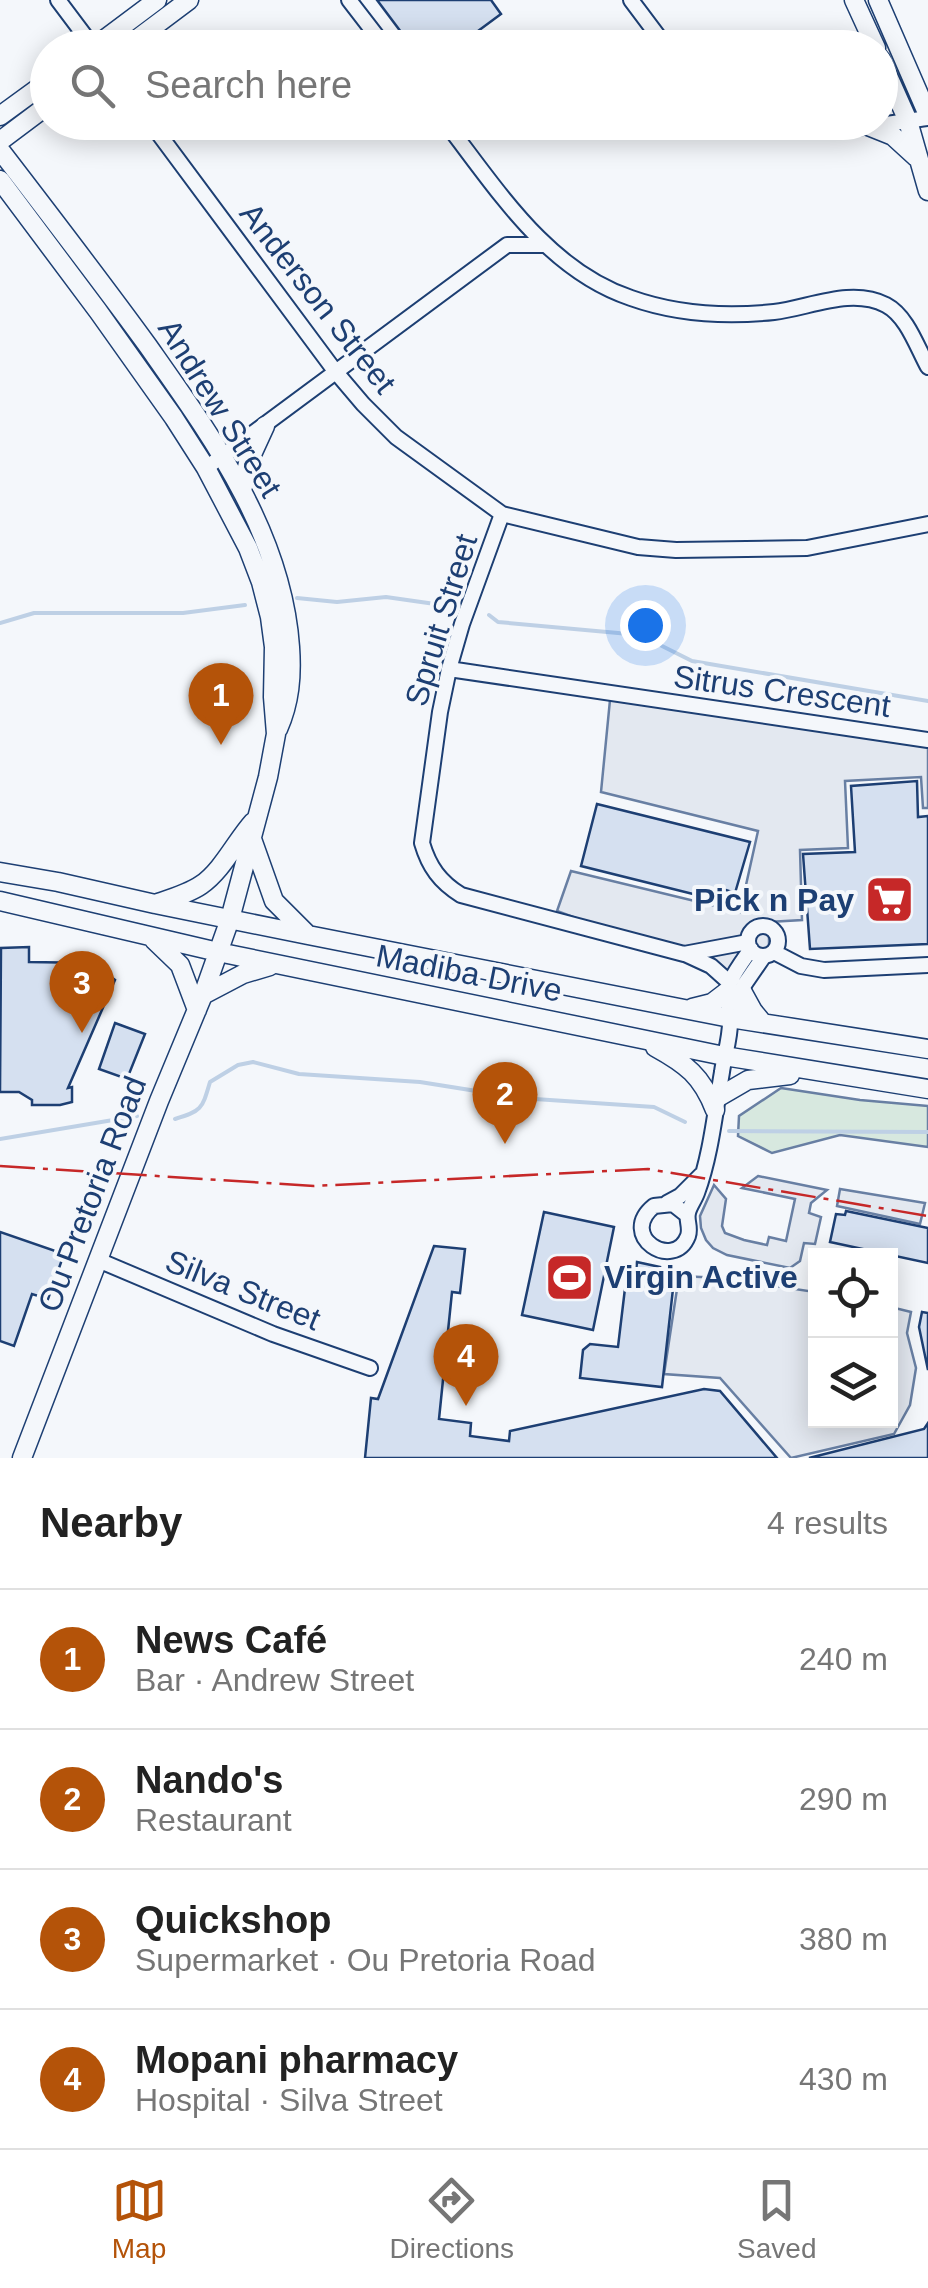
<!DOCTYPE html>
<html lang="en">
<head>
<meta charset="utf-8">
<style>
	:root { --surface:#fff; --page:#f2f2f2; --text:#222; --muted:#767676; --line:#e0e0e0; --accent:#b45309 }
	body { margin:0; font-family:Arial,sans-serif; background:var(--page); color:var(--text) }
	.controls { position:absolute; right:30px; bottom:30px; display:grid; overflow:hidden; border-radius:0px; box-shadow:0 5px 25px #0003 }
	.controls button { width:90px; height:90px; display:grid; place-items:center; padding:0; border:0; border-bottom:2px solid var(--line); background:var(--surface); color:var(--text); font:50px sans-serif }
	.you { position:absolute; left:645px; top:625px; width:35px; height:35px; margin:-25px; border:8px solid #fff; border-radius:50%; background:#1a73e8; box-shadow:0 0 0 15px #1a73e833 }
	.badge { display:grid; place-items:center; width:65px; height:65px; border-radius:50%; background:var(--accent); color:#fff; font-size:32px; font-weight:700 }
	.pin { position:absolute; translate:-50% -82px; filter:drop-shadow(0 2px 5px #0008) }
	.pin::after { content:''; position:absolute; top:52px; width:35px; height:30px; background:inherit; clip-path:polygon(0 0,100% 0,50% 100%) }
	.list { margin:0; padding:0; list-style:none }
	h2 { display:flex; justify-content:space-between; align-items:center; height:130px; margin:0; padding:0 40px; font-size:42px }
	h2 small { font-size:32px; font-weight:400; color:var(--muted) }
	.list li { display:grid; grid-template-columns:65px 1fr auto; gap:30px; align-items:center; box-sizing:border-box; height:140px; padding:0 40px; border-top:2px solid var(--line) }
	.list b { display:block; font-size:38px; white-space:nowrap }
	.list p { margin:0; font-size:32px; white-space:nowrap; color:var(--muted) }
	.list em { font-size:32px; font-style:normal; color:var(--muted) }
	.icon { flex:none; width:55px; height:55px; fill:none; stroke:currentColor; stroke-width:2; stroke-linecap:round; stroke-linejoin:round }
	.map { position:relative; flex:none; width:928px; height:1458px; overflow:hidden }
	.search { position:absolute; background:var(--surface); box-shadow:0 5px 25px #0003; left:30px; right:30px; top:30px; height:110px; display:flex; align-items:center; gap:25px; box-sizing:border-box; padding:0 35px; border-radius:55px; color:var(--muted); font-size:38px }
	.sheet { height:690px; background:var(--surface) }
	nav { display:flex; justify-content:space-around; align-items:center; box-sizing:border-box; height:140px; border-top:2px solid var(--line); background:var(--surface); font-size:28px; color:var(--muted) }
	nav a { display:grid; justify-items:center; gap:5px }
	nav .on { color:var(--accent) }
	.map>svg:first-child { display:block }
</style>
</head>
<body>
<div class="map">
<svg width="928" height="1458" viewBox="0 0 928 1458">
	<rect width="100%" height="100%" fill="#f4f7fb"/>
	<!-- green -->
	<path fill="#d7e8df" stroke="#687fa3" stroke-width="2.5" d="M781,1088l79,12 68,6v41l-88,-12 -68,18 -34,-17 1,-20z"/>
	<!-- parking -->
	<path fill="#e3e8f0" stroke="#687fa3" stroke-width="2.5" d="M610,700l318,45v63h-5l-2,-31 -76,4 3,67 -48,2 2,70 -33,2v36l-19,25 -193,-72 14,-40 169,41 18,-81 -157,-39z
		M758,1176l69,14 -16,13 -2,10 12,4 -6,27 -11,-1 -4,18 -10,7 -63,-13 -14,-7 -7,-8 -5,-12 -1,-12 14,-31 12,14 -4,27 3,7 19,7 23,5 2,-8 17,4 9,-42 -53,-11z
		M840,1189l85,14 -5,21 -83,-18z
		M679,1276l44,2 92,14 1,128h74l1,-113 20,5 -4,21 9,35 -6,37 -16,29 -103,24 -71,-80 -56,-4z"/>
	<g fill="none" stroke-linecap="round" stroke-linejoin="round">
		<!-- stream -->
		<path stroke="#bed0e5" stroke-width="4" d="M297,598l40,4 49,-5 63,9
			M489,615l9,7 142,13 52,26 236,40
			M0,623l34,-10h149l62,-8
			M175,1119c27,-8 27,-10 35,-37l28,-17 15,-3 46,12 121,8 100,16 134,9 31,15
			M729,1131l199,1
			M0,1139l137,-23"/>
	</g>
	<!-- building -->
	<path fill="#d5e0f0" stroke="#1d3f73" stroke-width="2.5" d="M377,0h114l10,14 -46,34h-42z
		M917,781l1,36 10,-1v128l-118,5 -7,-95 52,-2 -4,-66z
		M597,804l153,38 -15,51 -15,-5 -3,12 -136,-34z
		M29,947v15l64,1 22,17 -47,108 4,-1v15l-12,3h-28v-5l-13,-8h-19l1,-144z
		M115,1023l30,11 -18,45 -28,-10z
		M846,1211l82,17v35l-98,-21 6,-28 9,1z
		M544,1212l70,15 -21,103 -71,-15z
		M0,1232l64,22 -16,45 -16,-5 -18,52 -14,-5z
		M434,1246l31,3 -5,44 -8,-1 -13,127 32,4 -1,13 39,5 1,-10 194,-42 16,2 57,67h-412l6,-60 7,1z
		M637,1262l23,5 -1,11 15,2 -12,107 -82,-9 3,-28 7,-6 28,3 8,-67 9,1z
		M922,1312l6,1v57l-9,-43z
		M928,1423v35h-119l115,-29z"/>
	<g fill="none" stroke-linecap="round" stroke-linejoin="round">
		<defs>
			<path id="minor" d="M58,0l36,48
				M349,0l37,48
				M631,0l36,48
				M150,122l185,249 28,33 33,33 106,77 136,33 38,3 131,-2 121,-24
				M445,122c52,67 102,148 186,176 45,16 95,19 143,14 35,-4 77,-25 112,-7 21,11 31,42 42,62
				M753,122c56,17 118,4 175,-4
				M206,468l301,-223h38
				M502,514l-40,110 -13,45 -9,43 -18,131c7,24 18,39 39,52l223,59 64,-12
				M449,669l479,71
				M748 941a15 15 0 1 1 30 0a15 15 0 1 1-30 0Z
				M774,952l27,14 23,4 104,-5
				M685,954l26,12 19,17
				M730,1018l9,-11 5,-22 20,-29
				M667,1203l13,-7 21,-21
				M687,1215l-14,-11 -19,2c-37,30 20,66 34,30 3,-9 -2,-15 0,-23 1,-6 7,-14 9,-20 14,-38 18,-81 25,-121 2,-16 9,-36 8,-53 0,-13 -5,-23 0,-37 5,-11 14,-23 21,-33
				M98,1260l175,74 97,34"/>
			<path id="major" d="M854,0l22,48
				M878,0l50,115
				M93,48l64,-48
				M125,48l64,-48
				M880,58l28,63 20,70
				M0,116l48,-35
				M868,126l25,10 23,21
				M0,141l48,-36
				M0,150c50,65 100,130 148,196 64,91 134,186 142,301 2,29 0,55 -12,82
				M0,180l98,131 76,107 32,50 42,80 13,34 9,35 4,30 -1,50 3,37 -8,43 -38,142 -27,76 -44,106 -137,357
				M242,491l6,-28 17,-37
				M252,839l22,62 34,34
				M0,872l58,10 97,22 153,31 422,83 198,31
				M0,901l218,51 506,104 204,33
				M155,904c15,-5 33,-10 46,-19 21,-14 35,-44 52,-63
				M154,940l26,25 17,45
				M742,991l11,20 9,11
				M203,995l40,-21 27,-8
				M692,1008l20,-5 17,-13
				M655,1047c31,17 47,29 60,63
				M717,1098l31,-18 42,-5"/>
		</defs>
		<!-- minor casing -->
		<use href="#minor" stroke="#1d3f73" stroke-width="18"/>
		<!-- major casing -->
		<use href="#major" stroke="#1d3f73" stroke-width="21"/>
		<!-- minor -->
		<use href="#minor" stroke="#f4f7fb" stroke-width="14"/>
		<!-- major -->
		<use href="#major" stroke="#f4f7fb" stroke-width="18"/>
		<!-- power -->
		<path stroke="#c62828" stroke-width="2.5" stroke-dasharray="35 8 5 8" stroke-linecap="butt" d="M0,1166l314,20 334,-17 280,47"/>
	</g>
	<!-- icons -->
	<defs>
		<symbol id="supermarket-square" viewBox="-11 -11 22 22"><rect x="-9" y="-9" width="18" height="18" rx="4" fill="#c62828" stroke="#f4f7fb"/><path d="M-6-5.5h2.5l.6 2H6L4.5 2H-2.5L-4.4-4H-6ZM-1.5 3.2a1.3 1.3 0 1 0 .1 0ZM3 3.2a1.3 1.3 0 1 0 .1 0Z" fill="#fff"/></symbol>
		<symbol id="stadium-square" viewBox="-11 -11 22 22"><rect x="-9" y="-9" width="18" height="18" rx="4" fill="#c62828" stroke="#f4f7fb"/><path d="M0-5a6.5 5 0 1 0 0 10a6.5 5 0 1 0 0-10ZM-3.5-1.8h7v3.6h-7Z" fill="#fff"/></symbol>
	</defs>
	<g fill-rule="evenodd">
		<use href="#supermarket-square" x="862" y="872" width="55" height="55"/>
		<use href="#stadium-square" x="542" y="1250" width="55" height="55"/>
	</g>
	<g text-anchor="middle" stroke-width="8" stroke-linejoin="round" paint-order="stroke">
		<!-- street labels -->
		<g font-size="32" fill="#1d3f73" stroke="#f4f7fb">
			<text transform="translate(318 298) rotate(52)" y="11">Anderson Street</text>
			<text transform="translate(220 408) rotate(58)" y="11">Andrew Street</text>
			<text transform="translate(441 620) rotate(-73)" y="11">Spruit Street</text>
			<text transform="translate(782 691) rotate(8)" y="11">Sitrus Crescent</text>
			<text transform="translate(469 973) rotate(11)" y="11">Madiba Drive</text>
			<text transform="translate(92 1194) rotate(-69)" y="11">Ou Pretoria Road</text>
			<text transform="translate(243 1290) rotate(22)" y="11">Silva Street</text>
		</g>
		<!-- poi labels -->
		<g font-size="32" font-weight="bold" fill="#1d3f73" stroke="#f4f7fb" text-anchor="end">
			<text x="854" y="911">Pick n Pay</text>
			<text x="604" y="1288" text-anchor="start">Virgin Active</text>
		</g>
	</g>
</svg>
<div class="controls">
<button><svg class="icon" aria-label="locate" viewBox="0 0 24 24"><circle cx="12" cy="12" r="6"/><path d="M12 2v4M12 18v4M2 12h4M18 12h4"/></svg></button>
<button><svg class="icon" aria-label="layers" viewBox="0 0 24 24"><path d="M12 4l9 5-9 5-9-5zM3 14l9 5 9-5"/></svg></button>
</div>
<div class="you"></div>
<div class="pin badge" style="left:221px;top:745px">1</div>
<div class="pin badge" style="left:505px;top:1144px">2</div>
<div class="pin badge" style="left:82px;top:1033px">3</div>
<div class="pin badge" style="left:466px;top:1406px">4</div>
<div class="search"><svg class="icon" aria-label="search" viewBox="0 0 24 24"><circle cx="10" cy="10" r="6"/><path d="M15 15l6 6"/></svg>Search here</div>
</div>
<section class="sheet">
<h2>Nearby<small>4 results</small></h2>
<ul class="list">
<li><span class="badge">1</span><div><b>News Café</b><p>Bar · Andrew Street</p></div><em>240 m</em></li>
<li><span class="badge">2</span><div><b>Nando's</b><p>Restaurant</p></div><em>290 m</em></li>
<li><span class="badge">3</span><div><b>Quickshop</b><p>Supermarket · Ou Pretoria Road</p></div><em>380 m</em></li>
<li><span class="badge">4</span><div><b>Mopani pharmacy</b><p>Hospital · Silva Street</p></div><em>430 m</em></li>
</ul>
</section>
<nav>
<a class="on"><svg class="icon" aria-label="map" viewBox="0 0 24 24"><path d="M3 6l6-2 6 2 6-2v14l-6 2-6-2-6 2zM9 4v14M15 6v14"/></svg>Map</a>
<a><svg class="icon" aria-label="directions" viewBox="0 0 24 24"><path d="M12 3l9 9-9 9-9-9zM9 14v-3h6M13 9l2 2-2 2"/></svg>Directions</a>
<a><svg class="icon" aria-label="saved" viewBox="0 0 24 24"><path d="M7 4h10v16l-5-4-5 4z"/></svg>Saved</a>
</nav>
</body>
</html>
